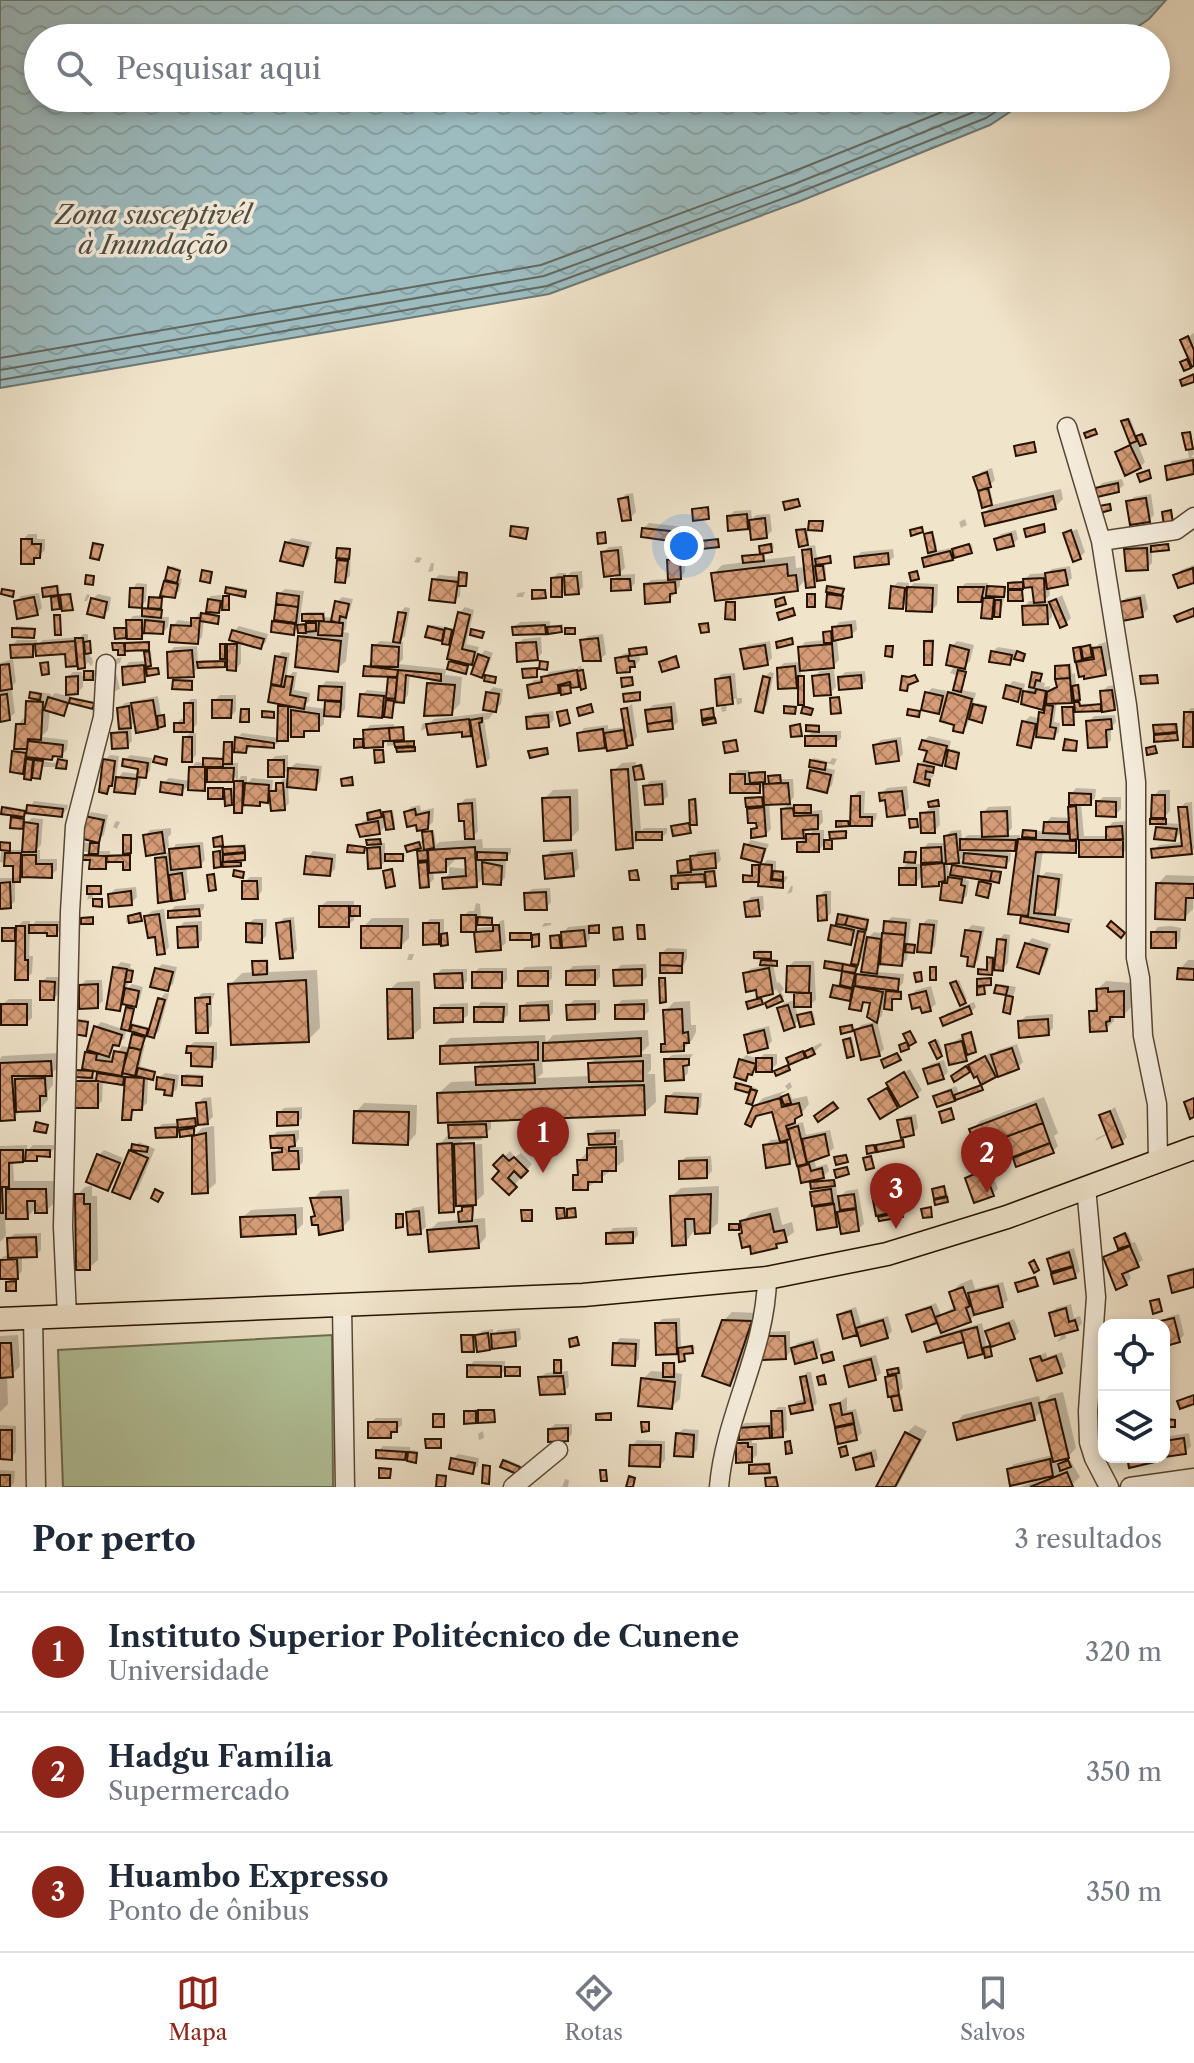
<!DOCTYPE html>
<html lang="pt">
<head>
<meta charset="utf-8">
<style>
	:root { --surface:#fff; --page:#f6f6f7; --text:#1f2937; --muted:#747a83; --line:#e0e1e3; --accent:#8f2418 }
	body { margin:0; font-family:"Libre Caslon Text",serif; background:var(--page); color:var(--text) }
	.controls { position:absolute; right:24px; bottom:24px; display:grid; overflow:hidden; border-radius:16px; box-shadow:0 4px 12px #0003 }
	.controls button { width:72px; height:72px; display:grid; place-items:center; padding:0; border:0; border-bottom:2px solid var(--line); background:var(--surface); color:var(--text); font:40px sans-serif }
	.you { position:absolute; left:684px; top:546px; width:28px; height:28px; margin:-20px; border:6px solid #fff; border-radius:50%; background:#1a73e8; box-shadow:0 0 0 12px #1a73e833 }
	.badge { display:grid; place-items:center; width:52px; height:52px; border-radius:50%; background:var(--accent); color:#fff; font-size:26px; font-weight:700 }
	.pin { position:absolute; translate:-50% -66px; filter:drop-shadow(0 2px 4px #0008) }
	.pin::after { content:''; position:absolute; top:42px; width:28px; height:24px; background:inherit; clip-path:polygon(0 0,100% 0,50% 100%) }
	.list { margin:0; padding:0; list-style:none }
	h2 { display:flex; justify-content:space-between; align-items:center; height:104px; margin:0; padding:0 32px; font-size:34px }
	h2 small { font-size:26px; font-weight:400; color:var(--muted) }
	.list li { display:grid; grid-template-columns:52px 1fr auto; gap:24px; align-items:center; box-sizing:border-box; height:120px; padding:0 32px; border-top:2px solid var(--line) }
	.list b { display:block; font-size:30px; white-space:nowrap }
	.list p { margin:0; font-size:26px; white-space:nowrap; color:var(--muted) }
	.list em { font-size:26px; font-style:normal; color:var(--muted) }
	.icon { flex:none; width:44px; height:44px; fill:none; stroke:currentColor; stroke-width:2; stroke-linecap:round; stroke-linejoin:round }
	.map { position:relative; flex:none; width:1194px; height:1487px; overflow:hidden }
	.search { position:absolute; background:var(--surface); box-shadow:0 4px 12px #0003; left:24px; right:24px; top:24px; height:88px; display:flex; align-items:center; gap:20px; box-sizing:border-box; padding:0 28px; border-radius:44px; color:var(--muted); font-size:30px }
	.sheet { height:464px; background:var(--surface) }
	nav { display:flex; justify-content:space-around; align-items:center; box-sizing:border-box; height:112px; border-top:2px solid var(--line); background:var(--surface); font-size:22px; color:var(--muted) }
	nav a { display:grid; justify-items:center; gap:4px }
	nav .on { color:var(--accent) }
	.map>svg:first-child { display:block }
</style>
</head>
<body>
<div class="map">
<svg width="1194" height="1487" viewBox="0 0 1194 1487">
	<defs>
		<pattern id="water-waves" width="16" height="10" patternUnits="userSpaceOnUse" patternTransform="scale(2)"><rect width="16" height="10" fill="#9dbcc0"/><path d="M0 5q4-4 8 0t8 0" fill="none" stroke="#87a1a3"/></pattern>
		<pattern id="building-cross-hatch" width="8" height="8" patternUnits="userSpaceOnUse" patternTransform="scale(2)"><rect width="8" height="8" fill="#d59c77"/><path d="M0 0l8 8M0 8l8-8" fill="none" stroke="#ad7e5f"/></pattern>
	</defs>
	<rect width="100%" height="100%" fill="#f0e4cb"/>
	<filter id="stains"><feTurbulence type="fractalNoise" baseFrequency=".0025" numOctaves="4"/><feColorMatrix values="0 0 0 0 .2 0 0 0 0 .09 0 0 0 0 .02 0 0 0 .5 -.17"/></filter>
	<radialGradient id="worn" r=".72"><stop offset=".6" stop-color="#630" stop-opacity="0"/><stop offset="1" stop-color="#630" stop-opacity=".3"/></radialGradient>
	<!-- green -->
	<path fill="#b4c59c" stroke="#6d6c4e" stroke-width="2" d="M332,1335l1,152h-270l-5,-137z"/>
	<!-- water -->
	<path fill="url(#water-waves)" stroke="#6d7873" stroke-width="2" d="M0,0h1166l-17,19 -28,19h-1083v60h993l-41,27 -192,77 -249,92 -549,94z"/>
	<!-- shadow -->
	<path fill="#0003" fill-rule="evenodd" d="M1194,333v31l-4,3 -8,-5 8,-4 -8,-17z
		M1130,418l7,18 7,-2 2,7 -8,4 7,17 -5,5 -23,-15 14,-9 -8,-21z
		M1191,431l3,23 -3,3h3v15l-25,5 -2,-10 5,-6 17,-3 -4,-24z
		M992,468l3,12 -6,6 4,15 -2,3 -11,-12 5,-6 -9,-9 5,-5z
		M1122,479l2,6 -6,5 -21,-1 5,-6z
		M1061,489l2,10 -8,8 -71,7 8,-9z
		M633,493l3,19 -6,6 -10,-18 6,-6z
		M1151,494l3,21 -5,5 -21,-18 6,-5z
		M751,510l1,9 4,-4 14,-1 2,17 -6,5 -15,-13 -4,4 -18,-10 5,-6z
		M965,519l2,6 -6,3 -2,-6z
		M813,520h11v6l-17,2 2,13 -2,3 -9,-14 12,-3z
		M649,523l35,4 -1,7 -5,6 -34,-12z
		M1077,529l8,23 -5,5 -15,-24 4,-3v3z
		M1016,530l2,9 -5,5 -17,-5 5,-5z
		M933,531l4,16 -5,5 39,-8 2,5 -22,9h-27l6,-6 -4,-18z
		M28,534h9v5h8v11l-12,12 -10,-22z
		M292,538l20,4 -4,16 -5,6 -17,-21z
		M773,543l1,5 -9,3v6l-3,3 33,-4 1,12 10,-1 -2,-16 5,-5 6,-1 2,12 15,-2 -2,6 -5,1 1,14 -12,9 -7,-7 -10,11 -84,-15 9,-9 23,-3 2,-7 15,-2 1,-8z
		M1170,543l-2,5 -16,2v13l-5,5 -21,-18 6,-5 19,-1v4l4,-3z
		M622,546l3,22 -6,5 -16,-21 6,-5z
		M341,547l10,1 -1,28 -6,5 -5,-20 4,-5 -4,-7z
		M893,549l1,8 -6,5 -32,-4 5,-6z
		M684,554l1,18 -5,6v8l-11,14 -23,-15 5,-5 19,-1 -1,-18 6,-6z
		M417,557l5,1 -3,5 -5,-1z
		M431,563h3l-1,8 -5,1z
		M1194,565v16l-15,5 -4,-11 6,-5z
		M172,566l9,3 -2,9 3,1 -3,12 -5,5 -11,-2 -1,20 -3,3h10l-1,10 -5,5 -16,-1 -5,6 -14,-4 -3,3 -9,-7 12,-2v-6l5,-5 11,-1v-6l7,-2 2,-11h9z
		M1070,566l2,12 -5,5 -18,3 1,9 -6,6 10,-1 8,-5 9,23 -5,5 -14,-18v12l-5,5 -23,-15 5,-6h6l-1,-16 -10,1 -2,13h-12v-9h5v-4l-5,-3 2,-2h12l6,-7 17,-1 5,-4z
		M463,571l5,1 -1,10 -6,2 -1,12 -6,5 -20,-21 5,-5 22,2z
		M582,571l1,16 -5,5 -11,-2 -5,5 -9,-17 5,-5h8v4l5,-5z
		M635,574v9l-5,5 -17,-8 5,-5z
		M898,582l11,1v5l5,-5 24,1 -1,21 -5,5 -24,-9 -6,6 -9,-20z
		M137,583l10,1 -1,17 -5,5 -9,-17z
		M966,583h22l-2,6h20l-5,24 -9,4 -8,-1 2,-21 -6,5 -20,-12z
		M59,585l1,13 4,-4 8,-1v15h-18l-2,-14 -8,-5z
		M831,585l14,2 -5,20 -11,-12 4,-4 -4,-4z
		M230,586l17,3v4l-2,2 -15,-3v14l-9,2 -5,6 4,1 -3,7 -13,-3 -2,18 -5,5 -24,-16 5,-6 15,2 6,-9 9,-1 2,-16 11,-1v5l8,-8z
		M285,589l19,2 -5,33 16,-2v-3l-11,-5 2,-2h19v5l9,1 3,-16 5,-5 11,2 -3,11 -8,8 5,1 -1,10 -3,3 6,1 -3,28 -9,8 -37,-32 7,-7 -7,1 -1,-4 -6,6 -20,-2 6,-37z
		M525,592l-2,5h-7l2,-4z
		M39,593l3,15 -5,5 -21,-11 5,-6z
		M87,594l3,1 -3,6h-3z
		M98,594l13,3 -2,13 -6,6 -11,-17z
		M1145,594l3,15 -6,6 -21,-12 5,-5z
		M405,607l5,1 -5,28 -6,6h4v17l-5,5 48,5 -1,6 17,2 -2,27 -9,9 -22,-30 5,-5 -24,-4 -2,21 -5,6 -8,-1 -3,16 -5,-6 -6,6 -19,-21 5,-5 21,2 1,-9h-2l7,-11 -1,-2 -7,7 -21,-3 1,-7 5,-5 3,-16 6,-5 15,1 5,-29z
		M465,607l9,3 -8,34 13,3 -3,10 -7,5 -3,9 -15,-9 3,-4v-20l-6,5 -3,-4 -17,-3 4,-11 24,4 3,-16z
		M856,620l1,10 -6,5 -14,4 2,21 -6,6 -33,3 1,6h4l-2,28 -3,-21 -4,4 -17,-18 5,-5 17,-1 -1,-14 5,-6 21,-2 -1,-7 9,-3 5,-8z
		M550,621v5l13,-2v4l-2,3 -11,-4 -5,5 -31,-5 6,-5z
		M16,626l20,2 -1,6 -2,2 -19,-7z
		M239,626l29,8 -2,8 -5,5 -20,-6v22l-5,6 -7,-8 -5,4 -26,1 -5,9 -12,1v3h13l-3,9 -16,-8 4,-4 -10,-23 5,-6 23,-1 1,18 4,-4h20v-15l4,-2 1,4 7,-8v-8z
		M83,634h5v6h3l-1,17h2l1,6 -2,3 -3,-4 -3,4 -17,-1 -1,-13 -29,-3 -6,6 -20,-9 5,-6h20v5l6,-5 37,-3z
		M603,634l3,20 -6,5 -18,-18 6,-5z
		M541,637l1,16 -5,5 -19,-14 5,-5z
		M928,639h6l-3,24 -5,-22z
		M150,641l-1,7 -25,5 -9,-9z
		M770,641l2,17 -5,5 -24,-13 5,-5z
		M957,641l17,4 -4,16 -8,8 5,1 -5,20 14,3 -4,15 5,-5 10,2 -4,13 -13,-1 -3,9 -5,5 -16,-27 -7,8 -12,-19 5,-5 15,3 -1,5 10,-9 3,-11 -9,-3 5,-8 -3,-19z
		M1106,642l5,26 -6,5 -27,-10 6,-6 -7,2 -2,-11 2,-2 15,-2 1,6 6,-6z
		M647,646l1,4 -9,3 1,7 -10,10 -13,-11 6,-5 8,-2 2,-5z
		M998,647l18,3v5l1,-2 7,4 -2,2 -6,-2 -6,6 -18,-11z
		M151,650l1,12 -3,2v4l10,-1 -1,6h-8l-6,7 -20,-12 5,-6 18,-1 -1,-8z
		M485,650l8,3 -6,17 -5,6 -2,-20z
		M282,652l8,1 -4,26 7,-7h4l-3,18 16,3 -1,8 -5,5 22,3 1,-11 -6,-11 5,-6 20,1 -1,27 -5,6 -16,-1v10l-6,5h-9l-6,6h-12l-18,11h-22l-5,5 -13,-1v10l-4,3h9v17l3,-4h6v8l5,-6 21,2 -1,11 11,-12h6l1,-11 6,-5 26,3 -2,16 -5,6 -27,-3 1,18 -5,6 -12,-13 -13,8 -12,-1 -6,8 -5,-12 -5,4 -4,-11 -5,5 -12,-8 14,-2v5l5,-4 7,-1v-10l-4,3h-23l-5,9 -14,-5 -9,9 -18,-10 6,-5 21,3 1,-13 5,-6 9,1 2,-6 18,1 3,-17h8l3,-5v4l15,2 3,-3 -18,-3 3,-3 37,5 1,-31 4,-4 -14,-2 7,-44z
		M122,657l-2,6 -7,2 2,-6z
		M13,659l3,23 -9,9 5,-1 3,23 -6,5 -9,2v-57z
		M1071,663l1,11 3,-1 1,12 4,-1 1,12 -10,5h-14l-3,21 6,1 -1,9 -5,5 -17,-1 -6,10 -7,-24 6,-6 11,3 4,-10 -22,-6 1,-10 -6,7 -10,-14 5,-5 12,3 -2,10 8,-8 4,-15 8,1 -5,9 7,2 -1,4 6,-1 -1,7 9,-8 -1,-18z
		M581,666l6,19 -2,2 -4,-4 -3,-16z
		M574,668l3,16h3l-8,2 -2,5 -8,-3 -4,3 -29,-6 5,-5 10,-1 5,-7z
		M88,670h7v6l-12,2v9l-5,5 -10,-15 5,-5h9v4z
		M834,670l2,17 -6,6 -16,-16 6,-6z
		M865,671l1,10 -5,5 -21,-8 5,-6z
		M770,672l4,1 -7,32 -5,6 2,-34z
		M116,673l4,16 -9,4 1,-19z
		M735,673l2,25h5v5l-5,2 -1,-7 -9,5 -1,8 -4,1 -1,-4 5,-5 -9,-24 5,-5z
		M1117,685l2,18 -5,5 -10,-3 -3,4 -26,1 -2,13 -9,-15 2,-2 10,-1 5,-4v3l23,-1 -2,-11 6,-6z
		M493,687l10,2 -2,15 -6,6 -7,-17z
		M34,691l17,3v3l4,-4 40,9 -3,4 -21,-5 -8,13 -13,-4 -2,20 -7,7 27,3 -1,10 -6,5 -27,1v3l19,4 6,-1 3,-4 6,1v6l-3,2h-23l-3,10h-13l1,-10 -5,5 -8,-20 5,-5 -2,-22 9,-9 2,-14 5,-5z
		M220,695h16v16l-5,5 -17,-15z
		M158,696l3,19 4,-1 1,8 -9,5 -21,-6 -5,4 1,16 -5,5 -14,-12 8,-6 -2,-20 6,-5z
		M191,699h6v25l-5,6 -16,-6 5,-5h5v-15z
		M675,702l3,20 -6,5 -24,-17 5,-5z
		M632,704l5,33 -5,6 -24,6v-3l-27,3 -2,-15 5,-6 24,-3v4l18,-2 -3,-17z
		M1191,708h3v35l-2,2 -6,-32z
		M553,711l1,9 -6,5 -20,-7 6,-5z
		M494,712l-5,7 -5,1 6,38 -5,6 -11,-30 -10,1 -1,-5 -34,-4 -8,5 1,-7 4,-1 1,3 7,-7z
		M1115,715l1,7 -5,5v13l-5,5 -18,-23 6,-6z
		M1178,723l-1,15 -21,2 1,-16z
		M394,724v3l11,-1v10l-5,5 15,-1 -2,9 -15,1 -1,-5 -10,1v-5l-8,8 5,-1 -1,12 -7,-9 6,-6 -16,-3 -4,3 -6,-5 9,-2v-7l5,-6z
		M810,724h10l-3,7h24v7l-6,6 -28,-7 7,-7 -6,-4z
		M190,733h6v22l-5,5 -6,-22z
		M929,736l22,5 -3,13 4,-5 8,2 -3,13 -2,2 -6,-10 -8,7h-3l-8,11 4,1 -6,8 -12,-2 4,-16 9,-15 -6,-9z
		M901,737l2,17 -5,5 -23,-14 6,-5z
		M110,755l9,1 -3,23 -9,12 -2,-31z
		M130,755l22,3 -2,13 -5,5h-4l-1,10 -5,6 -17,-14 5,-6 16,2 1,-7 -15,-7z
		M288,755v15l-5,5 -13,-14 5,-5z
		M814,758l16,4 2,-4 5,1 -3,6 -7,-2 -1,5 9,2 -3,15 -5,5 -15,-19 5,-4 -5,-6z
		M636,762v4l7,-2 2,11 -8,3 4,53 3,-3h23v5l-6,5h-20l-9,8 -19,-75 9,-8z
		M738,770h11v5l4,-3 13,-1 1,12 6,-9h9v5h11l1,18 -5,5 -20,1 2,26 -6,6 -12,-5 5,-6 -9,-14 5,-5 -7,-6 13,-3 1,8h4l-2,-17 -31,4v-16z
		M666,780l2,16 -6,6 -17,-15 5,-6z
		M907,786l2,22 -5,5 -23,-19 6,-6z
		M1076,788l20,1 -1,9 -5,5h-9l3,33h24v-9l5,-5 14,-1v28l-5,6 -41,-10 -6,6 -32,-1 -4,29 7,-7 17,2 -4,34 -8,7 22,4 -6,11 -44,-13 2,-3 -6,-70 -4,4h-15v3l11,2 -1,8 -5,5 -9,-1v5l6,1 -1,8 -9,1 -5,16 -6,-14 4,-4 -19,-2v4l3,1 -2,14 -5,6 -20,-3 3,-20 -7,6 -15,-9 -8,8 -14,-14 9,-8 -3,-9 2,-2 8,1 -1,8 -4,5h11v-15l5,-6h18v-7l5,-5 10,-1 1,10 6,-5h16l-1,-22 5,-6 23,-1 1,22 -7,7h15v5l7,-11 18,3 1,-9 5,-6 21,1 -1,-24zM963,848h9l-6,6v8l-7,-1 5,-5zM959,861l-5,5 -4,14 -2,-18z
		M578,789l1,41 -8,8 -27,-39 9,-9z
		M1159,790h11v21l-7,7h4l-3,5 18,1 -2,-16 5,-5 7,-1 2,47 -3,3 -37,-2 5,-5 24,-3 -1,-11 -7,8 -18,-11 7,-6 -12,-2 2,-24z
		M859,791h6l-1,22h13l-1,6 -5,5h-18v-28z
		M1103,797h18v12l-6,6 -17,-13z
		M476,798l2,33 -8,9 12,-1 1,9h28v5l-7,7 2,1 -1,17 -5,5 -15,-7 -9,9 -31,-7 4,-4v-7l19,2 -1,-14 -13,1v5l-9,9 -12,1 1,8 -6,6 -8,-21 5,-6 -6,-6 7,-3 -1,-8 -5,5 -11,-1 16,-5 -1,-7 10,-3 2,15 3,-3 28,-2 -1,-21 -6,-15 5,-5z
		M693,798h4l1,23 -7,2 -1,8 -17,-5 19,-4 -1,-22z
		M939,799l1,3 -6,6h5l1,17 -6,6 -12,-17 9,-6 1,-8z
		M34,801l34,4 -1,4 -5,6 -37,-4 -4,6h3l-2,10 -9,-9 4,-4 -13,-6 2,-2 22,4z
		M788,804l24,3v4l10,-1 1,12 -8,8h9v13l8,-4 2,-8 13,-1 1,4 -14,2 -3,11 -5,-5 -7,8 -20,-7 5,-5h4v-8l1,5 7,-8 -8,1 -5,8 -20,-27z
		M420,805l1,6 13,-3 -1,14 -6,5 -21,-15 5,-5z
		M382,810l1,4 10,-4 2,15 -2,2 -6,-2 -8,7 -21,-6 5,-5 7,-2 1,-7z
		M91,812l17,3 -4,20 -6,5 -12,-23z
		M32,818l11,1 -2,26 -5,5h4v9h17v11l-6,5h-27l-5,5h-4v21l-5,5 -10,1v-29h15v-14l-15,-2 2,-19 9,-2v9h14l1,-27z
		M116,821l4,1 -3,7 -4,-2z
		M171,828v6l-3,3 1,9 -5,6 -19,-16 5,-6z
		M127,834h5v15l-5,5h4l-2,14 -4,-8 -15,2 -5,5 -20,-11 3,-4 -8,-1 3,-9 6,1v3l3,-3 8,1 -1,7h11v3h16z
		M382,838l-3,5h6v14l4,-4h15l1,4 -19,4 -6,5 -11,-17 6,-6 -7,-2z
		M751,840l18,4 -9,23 7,-7 9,1v9h8v6l4,1 -6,9 -21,-9 -16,-1 9,-1v-9l5,-5 -13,-16z
		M203,842l2,18 -5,5 -14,1 3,26 -5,5 -24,3 -3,-41 6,-6 8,-1 5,-8z
		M246,844v12l-5,8 -16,1 -1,-4 -4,4 -5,-13 2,-2h7l2,-4z
		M577,849l2,19 -6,6 -28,-17 6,-6z
		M719,849l2,11 -6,6h-7v5l8,-1 -1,14 -8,-8 -3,4 -21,1 -5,6 -5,-10 5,-6 3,-12 12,-1 5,-7z
		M313,851l23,3 -1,15 -5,5 -22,-17z
		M1166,875l28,1 -1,33 -9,9 -26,-34z
		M250,877h12v14l-5,6 -13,-15z
		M91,885h11v5l-9,2v6l-6,2z
		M791,886h2l-1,6 -5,2z
		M136,887l1,10 -6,6 -21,-9 5,-5z
		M550,888l1,14 -5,6 -20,-14 6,-5z
		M824,891h7v22l-5,5 -7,-21z
		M763,896l1,13 -5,5 -13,-12 5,-5z
		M327,901h27v4h7v7l-7,2v6l-6,5 -27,-19z
		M476,903l4,1 1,12h12l-2,7 -10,1 -4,4 21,-2 2,-5 4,-1 2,23 -6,5 -23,-15 3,-3h-17v-14l6,-5h5z
		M204,904v4l-5,6 -29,-2 5,-6z
		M164,909l5,38 -5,5 -18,-36 6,-5z
		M142,912l-1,7 -15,4 1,-8z
		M842,913l27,5 -3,22 8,-8 11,2 1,-12 6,-5 19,2 -3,24 8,1 -1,5 -7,1 -1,9 -5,5 -20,-1 -5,9 27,2 -1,9 -7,7h6v5l-9,2v9l-10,1 -1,9 -5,4 -5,-18 -6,-2 -6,9 -7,-10 -20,-4 2,-9 7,-5 3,-12 -18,-7 2,-2 24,4 6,-30 -9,9 -17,-17zM866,955l-3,15 -8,9 3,-16z
		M294,917l3,33 -5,6 -13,-33 5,-5z
		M372,918h37v20l-8,8 -38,-19z
		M254,919h13l-1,17 -5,5 -13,-17z
		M430,919h14v14l4,-1 -1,12 -4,-6 -5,4 -13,-18z
		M928,919l10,1 -3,26 -5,5 -8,-27z
		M23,921h7v7l6,-7h25v8l-5,5 -7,-3h-19l-1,25h4l-1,17 -5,5 -9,-43 -3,4 -11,-11 14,-2z
		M202,921v19l-5,5 -18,-17 5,-6z
		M544,923h7v2l-9,2z
		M600,924l-2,7h-9l1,8 -5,5 -22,-2 -3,4 -8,-9 11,-3 5,-7 21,-2v4l4,-4z
		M972,925l13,2 -7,33 -5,5 -7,-34z
		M1171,926l10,2 -1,13 -5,5 -22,-13 5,-6z
		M514,932l26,1 1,9 -2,2 -5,-6h-22z
		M1004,934l6,1 -2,28 -6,6 -8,-1 -3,5 -11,-3 9,-1 2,-13h7l1,-16z
		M1032,938l19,6 -7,22 -6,6 -11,-28z
		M667,948l20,1v9l-6,13 -19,-18z
		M758,950l14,1 -4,8 11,1 -6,4 4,19 2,-1 5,7 -3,3 3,5 -2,2 -6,-10 -4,4 -10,2v8l-11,-2 8,-3 -2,-10 -12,-14 5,-5 12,-3 5,-9 -11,-4z
		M409,954h5l-2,6h-5z
		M268,959l1,13 48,-2 3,58 -12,12 -78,-55 12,-12 13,-1 1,-12z
		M1188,960h6v18l-14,-9z
		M794,961h20l2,39 -6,5h-15l3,12 15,-6 2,9 -2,3 -13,-4 -6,6 -15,-16 5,-6 12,-3 -7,-34z
		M121,962l10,2 -1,4 4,1 -8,21 6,-6 11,3 -3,12 -7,8h2l-3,16 19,5 9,-29 5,-6 4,1 -10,37 -5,5 -7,-2 -4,11h2l-5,21 16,5 -3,7 -5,-1 -1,26 -6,5h-5l-6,10 -4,-35 -23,-3 -1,21 -5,5 -20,-24 7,-6 -7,-6 7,-1 12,-42 5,-5 22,7 5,-21 5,-4h-9l-5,5 -4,-41zM127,1028l10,3 -6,17 -9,-2 -7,11 -8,-1 9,-13 8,-4zM94,1069l6,1 -1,7h-6z
		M162,964l15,3 -4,17 -6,5 -10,-20z
		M646,964l1,13 -6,6 -26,-12 6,-6z
		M600,965v12l-5,6 -27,-12 5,-5z
		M552,966v12l-5,6 -27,-12 5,-5z
		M479,968h28v12l-6,6 -27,-13z
		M442,969h25v12l-5,5 -26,-12z
		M47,977h12v16l-5,5 -12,-16z
		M663,977h3l1,21 -2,2 -4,-21z
		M86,980h16l1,21 -6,5 -16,-21z
		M959,980l8,19 -5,5 -7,-22z
		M420,981l1,47 -9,8 -23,-46 9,-8z
		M1106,981l25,2 1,23 -8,9h-10v6l-8,8 -15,-17 7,-7v-16z
		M1000,984l16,3 -7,24h-4l4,-17 -12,-3z
		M931,986l5,18 -6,5 -19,-13 5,-6z
		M202,993h13l-3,7v25l-5,6 -10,-32z
		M9,999h23v19l-6,5 -23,-19z
		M648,999l1,12 -6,6 -26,-12 5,-5z
		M553,1000v13l-5,5 -26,-11 5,-5z
		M574,1000h26v12l-6,5 -26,-11z
		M690,1001l1,24h5v7l-4,8 -9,9 -20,-4 3,-4 -1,-30 9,-9z
		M481,1002l27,1v12l-6,5 -26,-12z
		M974,1002l2,5 -5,5 -29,6 5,-5z
		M468,1003v12l-6,5 -26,-11 5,-5z
		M1053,1014v14l-5,6 -28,-12 6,-6z
		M79,1019l10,1 -3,14 -9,-13z
		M877,1021l7,28 -5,5 -23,-23 5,-6z
		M769,1026l3,15 -5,6 -21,-12 6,-5z
		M648,1030l1,15 -9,9h11v16l-4,4h8l1,28 -12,11 -153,6v10l-9,6v5l-20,1v4l20,-1 2,50 -10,9 -1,16 12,-1 1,19 -8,9 -49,-15 9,-9 22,-2v-8l9,-9h-9l-6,7 -15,-65 8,-9h4l-1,-10 6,-6 -17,-27 12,-11 26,-1v-14l7,-7 -42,-13 8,-9 95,-3 1,8 7,-8zM598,1056l-8,8 1,12 -54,2 6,-5 -1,-14z
		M972,1031l5,18 -11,10 -19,-13z
		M852,1037l3,15 -2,2 -8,-14z
		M938,1039l5,13 -2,2 -7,-13z
		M194,1042h23v17l-6,5 -23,-17z
		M821,1043l1,2 -8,7 -24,10 1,-5z
		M1017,1044l6,18 -5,5 -19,4 -5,5 -23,-8 -16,6 36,-22 2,4 5,-6z
		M59,1053l1,13 -7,6v13l-5,6v9l-8,9h-18l-8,9 -14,1v-60l2,-3z
		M693,1054l-5,8v11l-5,5 -17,-18 6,-5z
		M764,1054h13v10l-6,6 -13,-4 -13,13 -4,-19 5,-5 13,4z
		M944,1060l4,12 -5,5 -18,-8 6,-5z
		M910,1069l12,21 -5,5 -20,12 -26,-8 19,-13 4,-8z
		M165,1073l14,2 -2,14 -6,5 -12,-16z
		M186,1074l18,1 -1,7 -2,2 -17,-8z
		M740,1082l18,7 -6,14v-11l-15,-4z
		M790,1082l2,5 -2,2 -9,5 1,3 8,-4 2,6 15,-3 2,8 -14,17 1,3 7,-2 3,13 24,-5 4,18 -6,5 -14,6 2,8 11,-3 2,7 -10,9 16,-1 3,20 8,-8 12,-2 6,35 -6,5 -17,-8 -5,4 -18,3 -6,-36 6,-6 -6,-3 5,-5 -14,3 -6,-26 -8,8 -24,-18 6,-5 10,-1 -8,-30 -12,4 -10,12 3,-18 9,-9 25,-8 -3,-4z
		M983,1084l-1,4 -28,11 -19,-2 6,-5 15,-6 3,8z
		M674,1092l28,1 -1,14 -5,5 -28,-15z
		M211,1097l2,20 -6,5 -8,-2 -4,5 1,7 -14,2 -1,-4 -4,5 -20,-6 5,-5 17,-1 2,-4 18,-2 -1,-14 5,-5z
		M1044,1097l14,36 -4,3 4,10 -5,5 -38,7 6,-6 -32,12 9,25 -6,5 -25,-16 5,-5 14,-5 -14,-38 8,-9z
		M364,1103l53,2 -1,29 -8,9 -52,-31z
		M302,1107v11l-5,5 -18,-10 5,-5z
		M1115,1107l12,30 -5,5 -14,-8 -13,7 2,-3 11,-5 -6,-17z
		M916,1114l2,14 -5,5 -9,2 -1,10 -34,7 1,-7 33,-6 -3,-18 5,-5z
		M214,1126l2,57 -9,8 -13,-55 8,-8z
		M620,1129v8l-3,3h6l1,21 -37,27 -12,-12 5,-4 -1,-11 16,-18 -5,-8 6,-5z
		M299,1130v8l-5,9h9v15l-5,5 -24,-13 8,-8 -10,-9 5,-5z
		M139,1142l16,7 -17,40 -8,8 1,-46z
		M27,1145v6l6,-6h21v4l-5,5h-8l-5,5 -8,-4 -6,5 -9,1 1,20h40v22l-8,8 -9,-4 -10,10h-22l1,19 -6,6v-96z
		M104,1150l19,8 -10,25 -5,5 -9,-33z
		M510,1151l5,6 6,-4 11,11 -23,28 -7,-21 -6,-6z
		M711,1156l1,15 -5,5 -26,-14 5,-5z
		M945,1185l4,13 -13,5 -2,-14z
		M92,1186v10h5l1,64 -9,8 -12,-73 8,-8z
		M719,1186l-1,37 -9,8 -16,1 -8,11 -13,-47 9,-8z
		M906,1186l4,17 -7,7 1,3 -24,4 5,-5 -11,-16 5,-5z
		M349,1189l1,30 -8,9 -22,-5 -7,-6 3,-3 -3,-15 8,-8z
		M424,1206l2,21 -6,5 -12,-19 5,-5z
		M303,1207v17l-8,8 -53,-14 9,-8z
		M561,1207h5v5l5,-5h5l1,6 -2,2 -6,-4 -5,5 -6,-7z
		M778,1207l4,18 10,-3 2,10 -18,14 -25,-2 -9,-20 -4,4 -7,-3 10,-2 10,-10z
		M637,1227l1,8 -5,6 -25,-7 5,-6z
		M41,1233v17l-5,5h-14v16l-8,9h3l-2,9 -7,-7 6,-5h-14v-18l4,-3 6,-1 -1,-16 5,-5z
		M1128,1233l4,10 3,-1 8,18 -15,10 3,8 -5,6 -21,-26 15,-9 -4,-10z
		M1074,1248l6,23 -5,5 -20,6 -6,-22 5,-6z
		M1194,1267v18l-24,-8 5,-5z
		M972,1279l3,10 28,-7 5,18 -6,5 -23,6 -9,9 -32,-1 -2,3 -27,-6 5,-5 22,-8 5,12 15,-9 -5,-14 9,-8z
		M1071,1304l3,14 6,-2 2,7 -5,6 -12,3 1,6 -9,4 7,-10 -13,-19 5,-5z
		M856,1307l5,17 27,-8 4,15 -5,6 -28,-5 -14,4 -6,-20 5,-5z
		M732,1312l27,1 -21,62 -9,9 -6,-63z
		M1179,1314l5,21 -5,5 -11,3 -5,-21 5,-5z
		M680,1318l1,29 13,-2 1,4 -9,3 -1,7 -5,-11 -4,4 -19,-28 5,-5z
		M1153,1318l2,7h-19l2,-2z
		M1014,1319l5,13 -5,5 -26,-5 5,-5z
		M982,1323l5,24 5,-2 -1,9 -6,-5 -3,3 -17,-13 -38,3 5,-5z
		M520,1328l1,11 -6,5h-21l-5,4 -11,-3 -5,5 -9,-14 11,-2v4l7,-7 11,-2v6l5,-5z
		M790,1331v20l8,-8 20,-5 3,13 -5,5 -23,-7 -8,9 -21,-21 5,-5z
		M18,1335l2,31 -8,9h-5l1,29 -8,8v-76z
		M620,1338l20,1 -1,20 -5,5 -19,-20z
		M1046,1352l1,5 15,-5 4,14 -5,5 -29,-11z
		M876,1355l5,18 -6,5 -29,-11 5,-6z
		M558,1359h4l1,10 -4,3 9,-1 1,15 -5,6 -24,-14 6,-5 10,-1z
		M474,1361h31v9l-5,5 -31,-9z
		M667,1362h8l1,11 6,1 -2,25 -9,8 -28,-28 8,-8 14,1z
		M900,1367l3,21 -7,7 5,-1 2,12 -2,2 -8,-11 5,-4 -11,-16 4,-9z
		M807,1372h4l6,31 -5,5 -21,-1 6,-6 9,-2 -4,-21z
		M1063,1392l13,56 -8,9 -12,2 2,12h4v-9l8,-2 10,17 -11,10h-48l19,-8 -1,-2 -30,-8 5,-5 39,-9 -10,-45 -9,8 -79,6 8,-9 76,-19 2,8 9,-9z
		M847,1397v14l9,-2 6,24 -6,5 -16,4 -7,-36z
		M1164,1404h6v4l-6,3z
		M778,1407h8l1,23 -5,5 -8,-4 -5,5 -17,1v6h5v12l-6,5 -13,-16 7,-7 -5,-9 5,-5 28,-1v-10z
		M477,1409v5l5,-5h13l1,9 -2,2 -14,-4 -5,5 -9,-9z
		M376,1418h26v7l-12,11 -20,-13z
		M1104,1423v7l-6,2 -1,-3z
		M555,1424h17v10l-5,5 -17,-9z
		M0,1425l16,1v26l-5,6 -11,-1z
		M915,1425l12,6 -30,56h-19l29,-54z
		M683,1429l16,1 -2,20 -5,5 -14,-21z
		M483,1431l1,7 -5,2 -1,-6z
		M1189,1433l2,13 -6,6 -21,3v-18z
		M637,1440l28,1v19l-5,5 -28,-19z
		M383,1446l27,1v3l8,1 -1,8h-8l1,-7 -6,5 -26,-6z
		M876,1449l2,10 -5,5 -18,-6 6,-5z
		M458,1454l21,4 -1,8 -6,5 -19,-12z
		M506,1459l14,6 -2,4 -14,-8z
		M771,1462l-2,9 -18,-5 2,-3z
		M0,1470l15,1 -1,12 -4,4h-10z
		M565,1479l4,1 -1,7h-6z"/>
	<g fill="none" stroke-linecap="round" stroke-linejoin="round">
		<!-- shore -->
		<path stroke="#626760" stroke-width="2" d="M0,358l541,-93 246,-91 190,-76
			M0,370l544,-94 248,-91 189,-76 18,-11
			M0,380l547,-94 248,-92 191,-76 31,-20"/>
	</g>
	<!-- building -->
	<path fill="url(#building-cross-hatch)" stroke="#261200" stroke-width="2" d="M1188,336l6,14v16l-2,1 -12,-27z
		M1187,359l4,9 -7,3 -4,-9z
		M1194,374v8l-12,4 -2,-6z
		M1128,419l9,22 -7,3 -9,-23z
		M1095,429l2,5 -11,4 -2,-5z
		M1190,432l3,17 -7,1 -4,-17z
		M1142,434l4,10 -6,2 -4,-10z
		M1034,442l2,10 -20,4 -2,-10z
		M1130,445l11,23 -16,8 -10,-24z
		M1193,460l1,14 -27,6 -2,-14z
		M1149,470l2,8 -11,4 -3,-8z
		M987,472l4,15 -13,4 -5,-14z
		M1118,483l1,9 -22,5 -2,-9z
		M988,488l4,17 -10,3 -4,-17z
		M1053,496l3,13 -71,17 -3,-13z
		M628,497l3,23 -9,1 -4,-22z
		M1146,498l4,24 -20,3 -4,-24z
		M798,499l2,7 -15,4 -2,-8z
		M1110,504l1,6 -11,3 -1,-7z
		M708,507l1,12 -16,2 -1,-12z
		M1171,510l2,13 -9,2 -2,-13z
		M747,514l1,15 -20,2 -1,-15z
		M765,518l2,20 -16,2 -2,-20z
		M809,521h14l-1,10 -14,-1z
		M1044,524l1,8 -19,5 -2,-8z
		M511,526l17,2 -2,11 -16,-3z
		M922,527l1,5 -12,4 -1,-6z
		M642,528l37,4 -1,10 -37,-5z
		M805,529l3,16 -9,2 -3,-17z
		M1071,530l10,29 -8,3 -10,-29z
		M605,532l1,11 -8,1 -1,-11z
		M932,532l4,19 -8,2 -4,-19z
		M1011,534l3,12 -17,4 -3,-11z
		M21,539h11v5h9l-1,14h-6v6h-13z
		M718,539l1,8 -17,2 -1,-8z
		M285,542l23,5 -5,19 -23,-5z
		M93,543l10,2 -4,15 -9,-2z
		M771,544l1,8 -12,2 -1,-8z
		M969,544l3,9 -18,5 -2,-9z
		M1168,544l1,6 -18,2v-6z
		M337,548l13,1 -1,10 -13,-1z
		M1147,548l1,22 -22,1 -2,-22z
		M811,549l4,38 -9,1 -4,-38z
		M618,550l2,25 -16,2 -3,-25z
		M950,551l3,9 -29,7 -2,-9z
		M888,553l1,11 -34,4 -1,-11z
		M763,554l1,7 -21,2 -1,-7z
		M830,556l1,7 -15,2 -1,-6z
		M680,559l1,20 -13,1 -1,-20z
		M337,560l11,1 -3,22 -10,-1z
		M787,564l1,12 8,-1 2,16 -83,10 -4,-28z
		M815,566h8l2,14 -8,1z
		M168,567l12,4 -3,12 -12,-3z
		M1193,568l1,15 -16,5 -5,-13z
		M202,570l10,2 -2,11 -10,-2z
		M1065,570l3,15 -21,4 -2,-16z
		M917,571l2,8 -8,2 -2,-8z
		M459,572l8,1 -1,13h-8z
		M86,575l8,1 -1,9 -8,-1z
		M564,576h13l2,18 -14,1z
		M562,577v20h-11v-19z
		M1044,578l1,24 -11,1 -2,-16 -8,1 -1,-9z
		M432,579l26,3 -3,21 -26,-3z
		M611,579h19l1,11 -20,1z
		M164,581l14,3 -3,14 -15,-2z
		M675,582l1,11 -6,1v8l-25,2 -1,-20z
		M1023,582v7h-15v-6z
		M57,586l1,9 -15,2 -1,-9z
		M827,586l17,3 -2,6 -16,-3z
		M891,586l14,2 -2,21 -14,-1z
		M987,586l18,1 -1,10 -18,-1z
		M226,587l20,4 -1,6 -20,-4z
		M907,587l26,1 -1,24 -26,-1z
		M958,587h26l-3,15h-23z
		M130,588h13l-1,20 -13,-1z
		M2,589l12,2 -1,6 -12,-3z
		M532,590h13l1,8 -14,1z
		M1008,590h14l1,11h-15z
		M277,593l22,3 -1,11 -22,-3z
		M70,594l3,16 -11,1 -2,-16z
		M807,594h8v13h-8z
		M827,594l16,2 -2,13 -15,-2z
		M58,596l2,13 -8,1 -1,-13z
		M223,596h6v14h-7z
		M34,597l4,18 -21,4 -3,-18z
		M149,597l13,1 -1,11 -13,-1z
		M784,597l2,7 -10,3 -1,-7z
		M91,598l16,4 -3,16 -17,-4z
		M983,598h11l-2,21 -11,-1z
		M1140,598l3,19 -21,4 -3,-19z
		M208,599l13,2 -2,12 -13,-1z
		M1056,599l11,26 -7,3 -11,-26z
		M995,600h6l-1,17h-6z
		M335,601l14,3 -3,14 -6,-2 -1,7 -8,-2z
		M726,602h9v18l-10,-1z
		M276,604l22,3 -2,16 -22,-3z
		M1047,605l1,19 -25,1 -1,-19z
		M142,608l20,2 -1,8 -19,-2z
		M793,608l2,7 -16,5 -2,-7z
		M1194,608v8l-17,6 -3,-6z
		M398,612l8,1 -6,30 -7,-1z
		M458,612l12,3 -8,34 13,3 -3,13 -25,-6z
		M201,613l18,3 -1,8 -18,-3z
		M302,614h21l1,7h-22z
		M54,615h6l1,20h-6z
		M191,618h9l-2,26 -29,-2 2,-17 20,1z
		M126,620h16v19h-15z
		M145,620l19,2 -1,12 -19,-1z
		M272,621l23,3 -1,11 -23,-3z
		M319,621l24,2 -1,13 -24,-1z
		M306,623h10v8l-10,1z
		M708,623l1,9 -8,1 -2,-9z
		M305,624l1,9h-8l-1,-8z
		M545,625l1,9 -33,1 -1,-8z
		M851,625l1,12 -19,4 -1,-14z
		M428,626l16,4 -2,11 -17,-4z
		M561,626l1,6 -14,2 -1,-7z
		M12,628l23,1 -1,9 -22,-1z
		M114,628h12v10l-11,1z
		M445,628l7,2 -3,15 -7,-1z
		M565,628h10v6h-10z
		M471,629l13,3 -2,6 -12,-3z
		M232,630l32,9 -3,10 -32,-9z
		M831,631l1,12h-8l-1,-11z
		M298,636l43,5 -3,31 -43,-5z
		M75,638h8l2,30 -7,1z
		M598,638l3,23h-18l-3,-21z
		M792,638l1,6 -16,4 -1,-6z
		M75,641l2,25 -11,1 -1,-13 -29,2 -1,-12z
		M90,641l1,12 -6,1 -1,-12z
		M924,641h9l-1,24h-8z
		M149,642v8l-24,1v-8z
		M536,642l2,18 -21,2 -1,-19z
		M112,643h12l1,12h-7v-5h-5z
		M33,644v13l-22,1 -1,-13z
		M220,644h5v15h-5z
		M227,644h10l-1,27 -9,-1z
		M832,644l2,24 -34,3 -2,-24z
		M372,645l27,2 -1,20 -27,-1z
		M765,645l3,20 -24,4 -4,-20z
		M950,645l19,5 -4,19 -19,-4z
		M1090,645l2,12 -9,2 -2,-12z
		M886,646h7l-1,11 -7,-1z
		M646,647l1,7 -17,2 -1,-7z
		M1080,647l2,13 -7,2 -2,-14z
		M1101,647l5,28 -22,4v-3l-5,1 -3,-15 18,-3 -2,-11z
		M192,650l2,27 -26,1 -1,-26z
		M149,651l2,15 -5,1 -2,-15z
		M991,651l21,4 -2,10 -21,-3z
		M1017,651l8,3 -2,7 -9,-2z
		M478,654l11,4 -7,20 -11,-4z
		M275,656l11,2 -5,28 -10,-2z
		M628,656l1,5h5l1,6h-5v5l-13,1 -2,-15z
		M676,656l3,11 -17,5 -3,-10z
		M225,661v6l-27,1 -1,-6z
		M449,661l19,5 -2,8 -19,-5z
		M540,661l8,1 -1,8 -8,-1z
		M48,662l1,12 -7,1 -2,-12z
		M9,664l3,25 -12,2v-26z
		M144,665l1,17 -22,3 -1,-18z
		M1069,665l1,13 -15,1v-13z
		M364,666l34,4 -1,7 -34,-1z
		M795,666l2,22 -19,1 -1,-21z
		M158,668l1,6 -12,2 -1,-7z
		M537,668v9l-14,1 -1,-9z
		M398,670l43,4v7l-35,-6 -2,28 -9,-1z
		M577,670l2,17 -8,1 -1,-6 -12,3 1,8 -30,5 -2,-13 15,-3 -1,-5z
		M583,670l3,18 -5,2 -4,-19z
		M958,670l8,2 -5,20 -8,-2z
		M84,671h9v9h-9z
		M1032,672l10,2 -2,7 -4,-1 -2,8 -5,-1z
		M829,674l2,21 -17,1 -2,-20z
		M485,675l11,2 -1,6 -11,-2z
		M861,675l1,13 -23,2 -1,-13z
		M915,675l3,6 -10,4 -1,6 -7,-1 2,-14 7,1z
		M1157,675l1,8 -17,1 -1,-8z
		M78,676v18l-12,1v-18z
		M286,676l7,1 -3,18 16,3 -2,11 -36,-7 3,-17 13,2z
		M763,676l7,2 -7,35 -8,-2z
		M798,676h6v29h-6z
		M388,677l9,1 -2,21 -9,-1z
		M632,677l1,8 -11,2 -1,-9z
		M730,677l3,27 -16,2 -2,-27z
		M1070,678l2,25 -26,1 1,-12 10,-5 -2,-8z
		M173,680l19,1v9l-20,-1z
		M427,683l28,2 -3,30 -28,1z
		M570,685l1,8 -10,2 -1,-9z
		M1006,685l15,4 -3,13 -15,-4z
		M1078,685l2,15 -6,1 -2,-15z
		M319,686l23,1 -1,14 -23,-1z
		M1036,689l10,2 -3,19 -22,-6 2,-13 12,2z
		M1112,690l3,20 -13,2 -2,-21z
		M30,692l11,2 -1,6 -11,-2z
		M486,692l13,2 -3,18 -13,-2z
		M640,692v8l-16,2 -1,-8z
		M925,692l18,4 -4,18 -18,-4z
		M948,692l24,7 -9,34 -10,-2 1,-6 -14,-4z
		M7,694l3,26 -10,2v-27z
		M360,694l24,2 -2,22 -24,-2z
		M48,697l20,6 -4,13 -20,-6z
		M839,697l2,16 -10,1 -1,-16z
		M70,698l24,5 -1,6 -24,-6z
		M153,700l5,29 -22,4 -5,-30z
		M212,700h20l-1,18h-19z
		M386,700l8,1 -2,17 -8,-1z
		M26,701l17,1 -2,38 -13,-1 -1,10h-13l2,-25h9z
		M325,701l16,1 -1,15 -16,-1z
		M1074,702h5l1,4 21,-2v7l-26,1z
		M184,703h9v29h-19v-9h10z
		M591,704l2,8 -14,4 -2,-8z
		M973,704l13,3 -4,16 -13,-4z
		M1045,705l8,1 -3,21 6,1 -2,11 -18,-2 3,-25 5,1z
		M129,706l2,22 -12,1 -2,-21z
		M278,706h10v35h-11z
		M784,706l12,1 -1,7 -11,-1z
		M803,706l10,3 -2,6 -10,-2z
		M671,707l1,13 -25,4 -2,-14z
		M1062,707h11l1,18h-11z
		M627,708l6,37 -6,1 -6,-37z
		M713,708l1,9 -12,2 -1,-9z
		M241,709h8v13h-9z
		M908,709l12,2 -1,6 -12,-2z
		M291,710l28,4v17h-15v6h-13z
		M567,710l3,13 -10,3 -3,-14z
		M262,711l12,1v6l-12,-1z
		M1184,712h9v35h-10z
		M164,715l1,11 -7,2 -1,-12z
		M548,715l1,12 -22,2 -1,-12z
		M482,718v4l-3,1 7,42 -9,2 -7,-47z
		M715,718l1,5 -13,2 -1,-4z
		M469,719l2,17 -9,1v-5l-34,3 -2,-11z
		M1111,719l1,10 -6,1 1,17 -19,1 -2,-27z
		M672,720l1,9 -25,3 -1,-8z
		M1022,721l14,3 -5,24 -14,-3z
		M800,724l2,12 -11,1 -1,-11z
		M1176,724l1,8 -23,2 -1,-9z
		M806,725l13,1v6l-13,-1z
		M403,727l1,13 -14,1 -1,-13z
		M389,728l1,13h-7v6l-19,1 -1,-18z
		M603,729l2,19 -26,3 -2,-18z
		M624,730l3,18 -20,3 -3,-18z
		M127,732l1,16 -16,1 -1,-16z
		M1177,733l1,7 -24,2v-7z
		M805,736h31v10h-31z
		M183,737h9v25h-10z
		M235,737l39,6v5l-27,-2 -1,7 -12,-1z
		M354,739h9v8l-9,1z
		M1065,739l12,2 -1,10 -13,-1z
		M736,740l2,11 -13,2 -2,-11z
		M922,740l25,6 -5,20 -18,-5 3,-10 -8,-2z
		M28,741l35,4 -1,12 -9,-1 -1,4 -26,-3z
		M414,741v5l-19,1 -1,-5z
		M896,741l3,20 -23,3 -3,-19z
		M224,742h8v22h-9z
		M1155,746l2,7 -10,2 -1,-7z
		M415,747v4l-18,1 -1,-4z
		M547,748l1,6 -18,4 -2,-7z
		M374,750h9l1,12 -9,1z
		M948,750l11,3 -3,16 -11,-3z
		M12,751l14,2 -3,21 -13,-2z
		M155,756l12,3 -1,6 -13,-3z
		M203,758l20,1v8h-20z
		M26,759l7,1 -2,20 -7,-1z
		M58,759l9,2 -1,8 -10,-1z
		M103,759l12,2 -3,25h-3l-2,8 -8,-2z
		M123,759l25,4 -2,15 -9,-1 1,-8 -16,-3z
		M34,760l9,1 -3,18 -8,-1z
		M268,760h16v17h-16z
		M810,760l16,3 -1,7 -16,-3z
		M918,764l16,3 -1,6 -7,-2 -1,8 5,1 -1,6 -15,-4z
		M641,765l3,14 -9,1 -2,-13z
		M189,767h16v24l-17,-1z
		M207,768h27l-1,14h-26z
		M288,768l30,2 -2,20 -29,-3z
		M628,769l5,79 -17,2 -5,-80z
		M810,770l21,5 -4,18 -20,-5z
		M765,772v10l-15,1 -1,-10z
		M730,774h15v10h15v9h-30z
		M780,775l1,8 -12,1 -1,-8z
		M116,777l21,2 -2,15 -21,-2z
		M352,777l1,8 -11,1 -1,-7z
		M234,781h9l-1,32h-8z
		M161,782l22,3 -1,10 -22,-3z
		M245,783l24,2 -1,18 -8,-1v4l-17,-1z
		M276,783h7l2,27 -14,1 -2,-20h7z
		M788,783l2,21 -26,1 -1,-21z
		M662,784l1,20 -18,1 -2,-19z
		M208,788h15v11h-15z
		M224,789h7l1,16 -7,1z
		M902,791l3,24 -18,2 -2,-17 -5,1 -1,-8z
		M1069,793l22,1v11h-22z
		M1152,795h13v23h-14z
		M851,796h9v21h12v9h-22z
		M570,797l1,43 -27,1 -2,-43z
		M762,797l1,9 -17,1 -1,-9z
		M695,799l2,26h-7l-1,-25z
		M938,800l1,6 -10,1 -1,-5z
		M1096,801l20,1v15l-20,-1z
		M472,803l2,36h-9l-1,-18h-5l-1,-17z
		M27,805l36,4 -1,8 -36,-4z
		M794,805h17v8h-17z
		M1076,806l2,33 -8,1 -2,-33z
		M2,807l23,4 -1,6 -23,-3z
		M764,807l2,29 -15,2v-9l6,-1 -1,-5h-8l-1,-14z
		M1178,807h9l5,47 -40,4 -1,-9 31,-3z
		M793,808l1,8 24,-1v14l-15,1 1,8 -22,1 -1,-30z
		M415,809l1,6 13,-3 -1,17 -11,2 -1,-6 -9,2 -3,-15z
		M380,810l2,7 -14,3 -1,-7z
		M391,811l3,18 -8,1 -3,-18z
		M1007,811l1,25 -26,1 -1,-25z
		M934,812l1,21h-14l-1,-20z
		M84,816l20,4 -5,23 -20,-5z
		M11,817l13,2 -1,10 -13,-1z
		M909,819h8l1,8 -8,1z
		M1150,819h16v5h-16z
		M378,821l2,13 -20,3 -4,-12z
		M836,821h12l1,5 -13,1z
		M24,822l14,2 -2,28h-14z
		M1044,822h24v12l-25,-1z
		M689,823l2,10 -18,3 -2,-10z
		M1122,826l1,13 -17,1v-13z
		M1156,827l21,2 -2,12 -21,-2z
		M1023,830l13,1v7l-14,-1z
		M432,831l2,17 -10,2 -2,-18z
		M846,831v7l-16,1 -1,-7z
		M162,832l3,21 -19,3 -3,-21z
		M636,832h26v8h-26z
		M806,834h13v18h-22v-10h9z
		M956,834l3,29 -13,1 -2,-28z
		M123,835h8v18l-8,1z
		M222,836l1,10 -9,1 -1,-9z
		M380,839l1,5 -14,1 -1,-5z
		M960,839l56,1 -1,11 -55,-1z
		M1018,839l58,2v12l-40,-1 -8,64 -20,-2z
		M824,840h8v9h-8z
		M1079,840h44v17h-44z
		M0,842l10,1v8l-10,-1z
		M419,842l2,6 -14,4 -2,-6z
		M90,843h9l-1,11h-9z
		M744,844l21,5 -4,14 -20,-5z
		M348,845l17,2 -1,6 -17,-1z
		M199,846l2,21 -30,3 -2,-21z
		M244,846l1,6 -22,2 -1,-7z
		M380,847l1,21 -13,1 -1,-21z
		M475,847l2,40 -34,2 -1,-11 24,-2 -1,-18 -19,1v13l-17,1 -1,-23z
		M941,847l1,15 -21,1v-15z
		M427,850l1,10 -10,1 -1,-10z
		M220,851l1,16 -7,1 -1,-16z
		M477,852l30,1v7h-30z
		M905,852h11l-1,11 -11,-1z
		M5,853h16l-1,29h-7v-16h-9z
		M245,853v7l-22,2v-7z
		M572,853l2,23 -29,3 -2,-23z
		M715,853l1,15 -24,2 -2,-14z
		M964,853l43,4 -1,11 -43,-5z
		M385,854h18v7h-18z
		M22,855h14v9h16v14l-30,-1z
		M83,855l23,1v13h-17l1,-9h-7z
		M130,855v15h-7v-8h-17l1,-6z
		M306,856l26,3 -2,17 -26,-2z
		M166,857l5,44 -13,2 -3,-45z
		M690,859l1,13 -13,1 -1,-12z
		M222,862h19v4l-18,1z
		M427,862l2,25 -9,1 -2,-25z
		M482,862l20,4 -1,19 -18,-1z
		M944,863l1,18 -6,1v4l-17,1 -1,-22z
		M760,864l12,1 -1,15 12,1v7l-25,-2z
		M752,865h7v17h-16v-7l9,1z
		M952,865l40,6 -2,10 -40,-6z
		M899,868h17v17h-17z
		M392,869l3,17 -9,2 -3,-17z
		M234,870l10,2 -1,6 -10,-2z
		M637,870l2,10h-9l-1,-9z
		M714,871l2,15 -10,1 -1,-15z
		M773,871l10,1v8l-11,-1z
		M992,871l9,1 -2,11 -9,-2z
		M182,873l3,26 -13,2 -3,-26z
		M214,874l2,16 -7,1 -2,-16z
		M704,874l1,8 -27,1v6h-6l-1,-13z
		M1038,876l21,3 -4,36 -21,-2z
		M948,877l14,2 -1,6 4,1 -3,17 -22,-3 2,-17h5z
		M242,881h15l1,18h-16z
		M979,881l12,3 -3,14 -12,-3z
		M10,882l1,26 -11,1v-26z
		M1156,883l38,1v14h-8l-1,22 -30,-1z
		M87,886h14v8h-14z
		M131,891l1,14 -23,2 -1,-13z
		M546,892l1,18h-22l-1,-17z
		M826,895l1,25 -9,1 -1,-25z
		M93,899h9v8l-9,-1z
		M758,900l2,16 -14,1 -2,-15z
		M319,906h30v21h-30z
		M350,906h10v10h-10z
		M199,909l1,7 -32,2v-7z
		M140,913l2,8 -13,2 -1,-7z
		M159,914l6,40 -8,1 -2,-18 -7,1 -4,-22z
		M838,914l10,2 -3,9 -9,-1z
		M461,915h15v17h-15z
		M848,916l20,4 -2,10 -21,-5z
		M1021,916l48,8 -1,8 -48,-9z
		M93,917v7h-12v-6z
		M478,917l14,1v7h-15z
		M290,921l3,37 -13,1 -4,-36z
		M884,921l22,2 -1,12 -22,-2z
		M1111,921l14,12 -4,5 -14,-12z
		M246,923l16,1v19l-16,-1z
		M423,923h16v21l-16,1z
		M920,924l14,1 -3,28 -14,-1z
		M29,925h28v11h-10v-3h-18z
		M493,925h6l2,25 -25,2 -2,-20 19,-1z
		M599,925v8h-10v-7z
		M637,925h7l1,14h-7z
		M831,925l23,5 -3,15 -23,-5z
		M16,926h9v34h3v20h-13z
		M197,926l1,21 -20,1 -1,-21z
		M361,926h41l-1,22h-40z
		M622,927l1,12 -9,1 -1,-12z
		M2,928h13v13h-13z
		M584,930l2,16 -24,2 -1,-16z
		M965,930l16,2 -7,35 -7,-1 1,-9 -7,-1z
		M858,931l7,1 -7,33 -7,-1z
		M1151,932h25v16h-25z
		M447,933l1,12 -7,1v-12z
		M510,933h21v7h-21z
		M882,933l23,2 -3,31 -22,-2z
		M539,934v12l-7,1v-12z
		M559,935l2,13h-10l-1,-12z
		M867,937l14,2 -4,35 -16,-2z
		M997,939l9,1 -3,31 -9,-1z
		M1025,943l22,6 -8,25 -22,-7z
		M906,944l9,1 -1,8 -9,-1z
		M754,952h17v7l-17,-1z
		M660,953h23l-1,13 -22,-1z
		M987,957l6,1 -1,17 -14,-1v-5l9,1z
		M761,960l16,1v5l-17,-1z
		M252,961h15v13l-14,1z
		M825,961l18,3 -1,7 -18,-3z
		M843,964l14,3 -2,6 -13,-2z
		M660,965l22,1v7h-22z
		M787,966h23l-1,27 -23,-1z
		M113,967l14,2 -7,42 -14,-2z
		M930,967h6v13h-6z
		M155,968l18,4 -5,19 -18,-4z
		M769,968l4,26 -16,4 -1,-8 -10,2 -3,-19z
		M1178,968l16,1v11l-17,-1z
		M642,969v16l-28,1 -1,-16z
		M127,970l6,1 -2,11h-6z
		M595,970v15h-29v-14z
		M518,971h30v15h-30z
		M842,971l13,3 -3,14 -12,-3z
		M472,972h30v16h-30z
		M921,972l1,9 -6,1 -2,-9z
		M462,973l1,15h-28l-1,-14z
		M856,974l43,5 -1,12 -43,-5z
		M659,978h6l1,24 -6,1z
		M991,978v7l-14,1v-7z
		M306,980l3,62 -78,3 -3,-61z
		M40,981l15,1 -1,18h-14z
		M956,981l10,22 -6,3 -10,-23z
		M98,984v24l-19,1v-24z
		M833,985l19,4 -2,12 -20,-4z
		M996,985l12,2 -2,8 -12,-2z
		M854,986l29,6 -6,31 -10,-6 3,-14 -7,-1 -2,9 -12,-2z
		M984,986l1,8 -8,1v-8z
		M125,988l14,3 -3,16 -14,-3z
		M1108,988v4l16,-1v26h-14v4l-4,1 1,9 -17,1 -1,-21h8l-1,-22z
		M387,989h25l1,49 -25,1z
		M886,991l15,1v7h-9v11l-8,-1z
		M926,991l5,20 -9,2 -2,-6 -8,2 -3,-14z
		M794,993h17v14h-17z
		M780,995l3,6 -16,7 -2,-5z
		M1006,995l7,2 -3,17 -7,-2z
		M210,997v7h-3l1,29h-12l-1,-35z
		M158,998l7,2 -11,38 -7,-2z
		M761,998l2,6 -15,5 -2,-7z
		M1,1004h26v21h-26z
		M595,1004v15l-28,1 -1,-15z
		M644,1004v15h-29v-14z
		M548,1005l1,15 -29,1v-15z
		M788,1005l7,22 -11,4 -7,-23z
		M969,1006l3,8 -29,12 -3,-8z
		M126,1007l8,2 -5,22 -8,-2z
		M474,1007h30l-1,15h-29z
		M434,1008h29v14l-29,1z
		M682,1009l1,24 5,-1 1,11h-5v8l-23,1v-8h4l-2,-34z
		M811,1012l3,12 -14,3 -3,-12z
		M1048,1019l1,16 -30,3 -1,-17z
		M75,1020l13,2 -2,14 -13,-2z
		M132,1025l16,4 -2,7 -16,-5z
		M852,1025l1,6 -12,3 -1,-7z
		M872,1025l8,31 -19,4 -7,-30z
		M94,1026l28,9 -3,11 -6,-1 -4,12 -22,-7z
		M764,1030l4,18 -20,5 -4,-18z
		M910,1031l6,11 -7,4 -6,-12z
		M971,1032l5,20 -9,3 -5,-20z
		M132,1034l13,3 -4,13 -12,-3z
		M641,1038v18l-98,5v-18z
		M850,1038l4,18 -7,2 -4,-18z
		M935,1040l7,16 -5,3 -8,-16z
		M962,1041l5,20 -18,4 -4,-20z
		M538,1042v18l-98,4v-18z
		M907,1042l2,7 -8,3 -2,-7z
		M187,1046l26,1 -1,20 -21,-1v-13h-5z
		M129,1047l12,3 -6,26 -13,-3z
		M812,1048l3,6 -8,4 -3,-6z
		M1012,1048l7,21 -21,8 -7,-22z
		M114,1051l12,2 -4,23 -40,-7 3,-17 12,2 -1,6 16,2z
		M803,1051l2,7 -16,7 -3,-7z
		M897,1053l4,7 -17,8 -3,-8z
		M985,1056l11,21 -15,8 -4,-9 -3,2 -6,-13z
		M756,1058h16v14h-16z
		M664,1059h25v6l-6,1 1,14 -19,1z
		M739,1059l17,5 -4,11 -4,-1 -2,7 -12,-4z
		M51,1061l1,15h-40l3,44 -15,1v-58z
		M643,1061v20l-54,1 -1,-19z
		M534,1064l1,19 -59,2 -1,-18z
		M939,1064l5,15 -16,5 -5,-15z
		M788,1065l2,5 -14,6 -2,-5z
		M966,1066l4,6 -16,10 -3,-6z
		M138,1068l17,4 -2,8 -17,-4z
		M75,1070l18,1 -1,7 -18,-1z
		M904,1072l14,25 -18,10 -14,-24z
		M97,1073l27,4 -1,8 -27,-4z
		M182,1076l20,1v9l-20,-1z
		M125,1077l19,1 -2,32h-10l-1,10h-9z
		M157,1077l17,3 -2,16 -8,-1 1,-5 -9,-1z
		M45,1078l1,18h-6v15l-24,1 -1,-33z
		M75,1081h23v27h-23z
		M736,1083l15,4 -2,6 -14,-4z
		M644,1085l1,30 -207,8 -1,-30z
		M981,1085l2,5 -27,10 -2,-5z
		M887,1088l11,20 -18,11 -12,-20z
		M751,1089l6,2 -5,14 -6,-2z
		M951,1090l4,11 -18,6 -4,-11z
		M788,1094l3,9 -7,2 -3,-8z
		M666,1096l32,2 -1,16 -32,-2z
		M780,1098l2,9 17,-4 3,12 -7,4v4l-9,3 4,13 -10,3 -8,-30 -16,4 -5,11 -6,-3 8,-18z
		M1194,1098v19l-4,2 -6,-17z
		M206,1102l2,22 -10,1 -2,-22z
		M833,1102l5,6 -20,14 -4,-6z
		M1036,1104l7,19 -67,25 -7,-19z
		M951,1108l3,11 -12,4 -3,-11z
		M354,1111l55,1 -1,33 -55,-2z
		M1110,1111l13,33 -11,4 -13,-33z
		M277,1112h21v13l-21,1z
		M195,1118l1,8 -18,2 -1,-8z
		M911,1118l3,17 -13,3 -4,-18z
		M36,1122l12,3 -2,8 -12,-2z
		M1043,1123l7,20 -66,25 -8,-20z
		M486,1124l1,13 -38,1 -1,-13z
		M798,1126l9,38 -10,2 -9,-37z
		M177,1127v10l-21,1 -1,-10z
		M194,1128v7l-14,2 -1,-7z
		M206,1133l2,60 -16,1v-58z
		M615,1133v11l-26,1 -1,-11z
		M825,1134l4,21 -22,8 -5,-24z
		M294,1135l1,11 -6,1v4h9l1,18 -26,1 -1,-17 10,-1v-4h-11l-1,-12z
		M903,1140l1,7 -27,5 -1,-7z
		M787,1142l3,22 -24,4 -3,-23z
		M452,1143l2,69 -15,1 -2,-69z
		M474,1143l2,62 -20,1 -2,-62z
		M1050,1143l4,10 -38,14 -3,-9z
		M132,1144l16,3 -1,5 -16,-2z
		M874,1145l2,7 -9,2 -1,-8z
		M616,1147v24h-14v11h-14v8h-15v-15h5l-1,-15h10v-12z
		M0,1150h23v12l-14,1v24h-9z
		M26,1150h24v7l-13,-1v5h-12z
		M129,1150l19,8 -18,41 -18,-7z
		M97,1154l23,9 -12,28 -22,-9z
		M503,1155l6,6 5,-4 14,14 -7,7 -7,-7 -6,7 9,9 -8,8 -17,-16 7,-8 -6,-6z
		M846,1155l2,7 -12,3 -2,-8z
		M871,1156l3,12 -8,2 -3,-12z
		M707,1160v18l-28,1v-18z
		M809,1164l2,7 11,-3 2,10 -23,5 -3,-16z
		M847,1167l2,7 -13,4 -2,-8z
		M984,1170l10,26 -20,7 -9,-25z
		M834,1180l1,6 -24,3 -1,-7z
		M944,1186l2,10 -12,3 -2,-10z
		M0,1189h2l1,24h-3z
		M6,1189h40l1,24h-12v-12h-8l1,18h-22z
		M155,1189l8,4 -5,9 -7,-4z
		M831,1189l2,14 -21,3 -2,-14z
		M902,1190l3,20 -29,6 -4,-21z
		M75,1194h9v10h6v66h-14z
		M711,1194l-1,39 -15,1 -1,-15h-9l1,26 -14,1 -2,-50z
		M854,1194l2,14 -16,2 -2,-14z
		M341,1197l2,33 -24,5 -1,-10h-6l-1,-8 4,-1 -5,-18z
		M947,1197l1,5 -13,3 -1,-5z
		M834,1204l3,23 -20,3 -3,-23z
		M473,1206l-1,15 -13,1 -1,-10 4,-1v-4z
		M931,1207l1,10 -9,1 -2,-9z
		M556,1208h8l1,10 -8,1z
		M575,1208l1,9 -9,1v-9z
		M856,1209l3,22 -18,3 -4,-22z
		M521,1210h11v11h-10z
		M419,1211l2,23 -13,1 -2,-23z
		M902,1212l1,5 -24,4 -1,-4z
		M396,1214h7v13l-7,1z
		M770,1214l4,18 10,-2 3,12 -11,2 1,4 -26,6 -1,-8 -8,2 -3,-14 3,-1 -2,-12z
		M295,1215l1,19 -55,3 -1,-20z
		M729,1224h10v6h-10z
		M477,1226l2,22 -50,4 -2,-22z
		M633,1232v11l-27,1v-11z
		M1125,1233l5,12 -12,4 -4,-11z
		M36,1237l1,20 -29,1 -1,-20z
		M1130,1246l9,21 -17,7 5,11 -11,5 -13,-33z
		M1069,1252l4,14 -22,6 -4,-13z
		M17,1259l1,20h-18v-19z
		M1034,1260l5,10 -5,3 -5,-10z
		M1073,1267l3,11 -22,6 -3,-10z
		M1194,1269v18l-22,6 -4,-17z
		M1035,1277l3,9 -20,6 -3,-9z
		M16,1281v10h-10v-9z
		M998,1286l5,21 -29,8 -6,-22z
		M963,1287l7,19 -4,2 5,14 -30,11 -6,-16 20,-7 -6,-18z
		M1159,1299l3,12 -9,3 -3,-13z
		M931,1307l6,16 -25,9 -6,-17z
		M1066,1308l3,14 6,-2 3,10 -23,6 -6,-23z
		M851,1311l6,24 -14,4 -6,-24z
		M1174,1318l6,24 -14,4 -2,-21 -4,-4z
		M722,1320l30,1 -22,65 -28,-10z
		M883,1320l5,18 -27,8 -5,-18z
		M655,1323h21l1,31 -21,1z
		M1009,1323l6,16 -24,8 -6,-16z
		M977,1327l6,27 -15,4 -7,-27z
		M961,1331l3,11 -37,10 -3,-10z
		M515,1332l1,14 -24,3 -1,-15z
		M488,1333l2,17 -13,2 -2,-17z
		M461,1335h12l1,17h-12z
		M762,1336h23l1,23 -24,1z
		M577,1337l2,8 -9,2 -1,-8z
		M813,1342l4,16 -22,6 -4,-16z
		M0,1343h11l2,34 -13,1z
		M613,1343l23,1 -1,22 -23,-1z
		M692,1346l1,7 -9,1 1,7 -6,1 -1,-14z
		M990,1346l2,10 -7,2 -2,-10z
		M832,1352l2,8 -11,3 -2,-8z
		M1040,1356l2,5 14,-5 6,17 -25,8 -7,-22z
		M871,1359l5,21 -27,7 -5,-21z
		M554,1360h7v13h-7z
		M663,1363h11v14h-11z
		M467,1365l34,1v11h-34z
		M505,1367h15v9h-15z
		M898,1368l1,5 -11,2 -1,-5z
		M824,1375l2,9 -7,1 -2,-8z
		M896,1375l3,20 -11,2 -3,-20z
		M563,1376l2,18 -25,1 -2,-18z
		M806,1376l7,34 -22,4 -2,-8 16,-3 -5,-26z
		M641,1378l34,4 -3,27 -34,-3z
		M899,1395l3,15 -8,1 -3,-14z
		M1194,1395v9l-14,5 -3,-8z
		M1055,1399l14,59 -16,4 -14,-59z
		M840,1403l2,12 10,-2 2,10 -19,4 -5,-22z
		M1031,1403l4,17 -78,20 -4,-17z
		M478,1410h16l1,12 -17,1z
		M464,1411h12v12l-12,1z
		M771,1411h11l1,26 -11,1z
		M611,1413v7h-15v-6z
		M433,1414h11v13h-11z
		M1166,1419l9,1v7h-9z
		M368,1422h29v10h-6v6h-23z
		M641,1422h8v9l-7,1z
		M854,1424l3,16 -19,4 -3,-16z
		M769,1426l1,12 -31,2 -1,-12z
		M568,1428v13l-20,1v-13z
		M0,1430h12v30l-12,-1z
		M905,1432l15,8 -25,47h-19z
		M676,1433l18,2 -1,22 -19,-1z
		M1184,1438l2,16 -29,4 7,-1v-16z
		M425,1439h16v9h-15z
		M790,1441l2,12 -6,1 -1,-12z
		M736,1443h12v4h4v15l-16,1z
		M630,1445h31l-1,22 -31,-1z
		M846,1446l2,9 -7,2 -2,-9z
		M376,1450l30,2 -1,8 -29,-2z
		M408,1452l9,1 -1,10 -9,-2z
		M871,1453l3,13 -18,4 -3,-12z
		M1127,1457h27l1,5 -26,6z
		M451,1458l24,5 -2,11 -24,-5z
		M1050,1459l3,17 -43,10 -3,-17z
		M503,1460l17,7 -3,7 -17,-7z
		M1068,1460l3,7 -11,4 -2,-7z
		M769,1464l1,9 -21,1v-9z
		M483,1465l7,1 -1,18 -7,-1z
		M379,1468l12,1 -1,9h-11z
		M600,1470h6l1,11h-6z
		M1067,1472l6,15h-43z
		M0,1475h10v12h-10z
		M437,1475l9,1 -1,11h-9z
		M629,1476l6,2 -2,9h-7z
		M776,1477l2,10h-12l-1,-9z"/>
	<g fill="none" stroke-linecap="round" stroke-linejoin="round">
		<defs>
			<path id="minor" d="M1067,427l34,114 26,164 9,77v176l4,20 3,58 14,68 1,56
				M1101,541l75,-11 18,-13
				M1086,1187l10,110 -8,114 1,31 5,16 15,29
				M342,1306l3,181
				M67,1316l-4,-89 7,-315 5,-86 28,-109 3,-53
				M33,1317l3,170
				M513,1487l45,-37
				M719,1487c6,-72 47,-136 48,-209
				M1130,1487l64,-9"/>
			<path id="major" d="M0,1319l583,-24 184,-17 120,-24 120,-37 187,-69"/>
		</defs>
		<!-- minor casing -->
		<use href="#minor" stroke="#584633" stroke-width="21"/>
		<!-- major casing -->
		<use href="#major" stroke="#261200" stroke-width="25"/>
		<!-- minor -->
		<use href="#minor" stroke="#f5eddd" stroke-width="18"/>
		<!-- major -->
		<use href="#major" stroke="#f0e4cb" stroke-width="22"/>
	</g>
	<g text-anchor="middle" stroke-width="7" stroke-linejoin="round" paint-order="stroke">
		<!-- water labels -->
		<g font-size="26" font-style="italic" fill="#504e43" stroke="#f5eddd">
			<text x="153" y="224">Zona susceptivél<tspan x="153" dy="30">à Inundação</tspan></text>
		</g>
	</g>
	<rect width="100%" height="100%" filter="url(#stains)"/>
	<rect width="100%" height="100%" fill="url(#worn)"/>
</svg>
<div class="controls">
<button><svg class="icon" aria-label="locate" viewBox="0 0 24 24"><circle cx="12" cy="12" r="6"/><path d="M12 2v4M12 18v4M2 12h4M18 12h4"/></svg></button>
<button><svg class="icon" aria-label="layers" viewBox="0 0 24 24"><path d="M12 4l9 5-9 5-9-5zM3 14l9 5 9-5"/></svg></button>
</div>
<div class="you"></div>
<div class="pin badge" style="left:543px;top:1173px">1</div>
<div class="pin badge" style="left:987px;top:1193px">2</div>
<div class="pin badge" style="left:896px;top:1229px">3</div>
<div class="search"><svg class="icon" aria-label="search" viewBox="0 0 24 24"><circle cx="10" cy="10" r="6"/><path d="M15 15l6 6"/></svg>Pesquisar aqui</div>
</div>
<section class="sheet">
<h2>Por perto<small>3 resultados</small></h2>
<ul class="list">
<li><span class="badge">1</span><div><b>Instituto Superior Politécnico de Cunene</b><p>Universidade</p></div><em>320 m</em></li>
<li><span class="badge">2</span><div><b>Hadgu Família</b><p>Supermercado</p></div><em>350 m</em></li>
<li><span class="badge">3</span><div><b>Huambo Expresso</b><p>Ponto de ônibus</p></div><em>350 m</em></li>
</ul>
</section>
<nav>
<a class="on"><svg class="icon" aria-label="map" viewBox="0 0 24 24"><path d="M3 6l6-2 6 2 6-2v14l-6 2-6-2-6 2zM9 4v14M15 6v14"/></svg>Mapa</a>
<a><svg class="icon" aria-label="directions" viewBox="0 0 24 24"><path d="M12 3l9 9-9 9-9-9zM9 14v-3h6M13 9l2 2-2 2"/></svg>Rotas</a>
<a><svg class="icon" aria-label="saved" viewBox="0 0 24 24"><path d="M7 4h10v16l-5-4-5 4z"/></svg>Salvos</a>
</nav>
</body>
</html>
